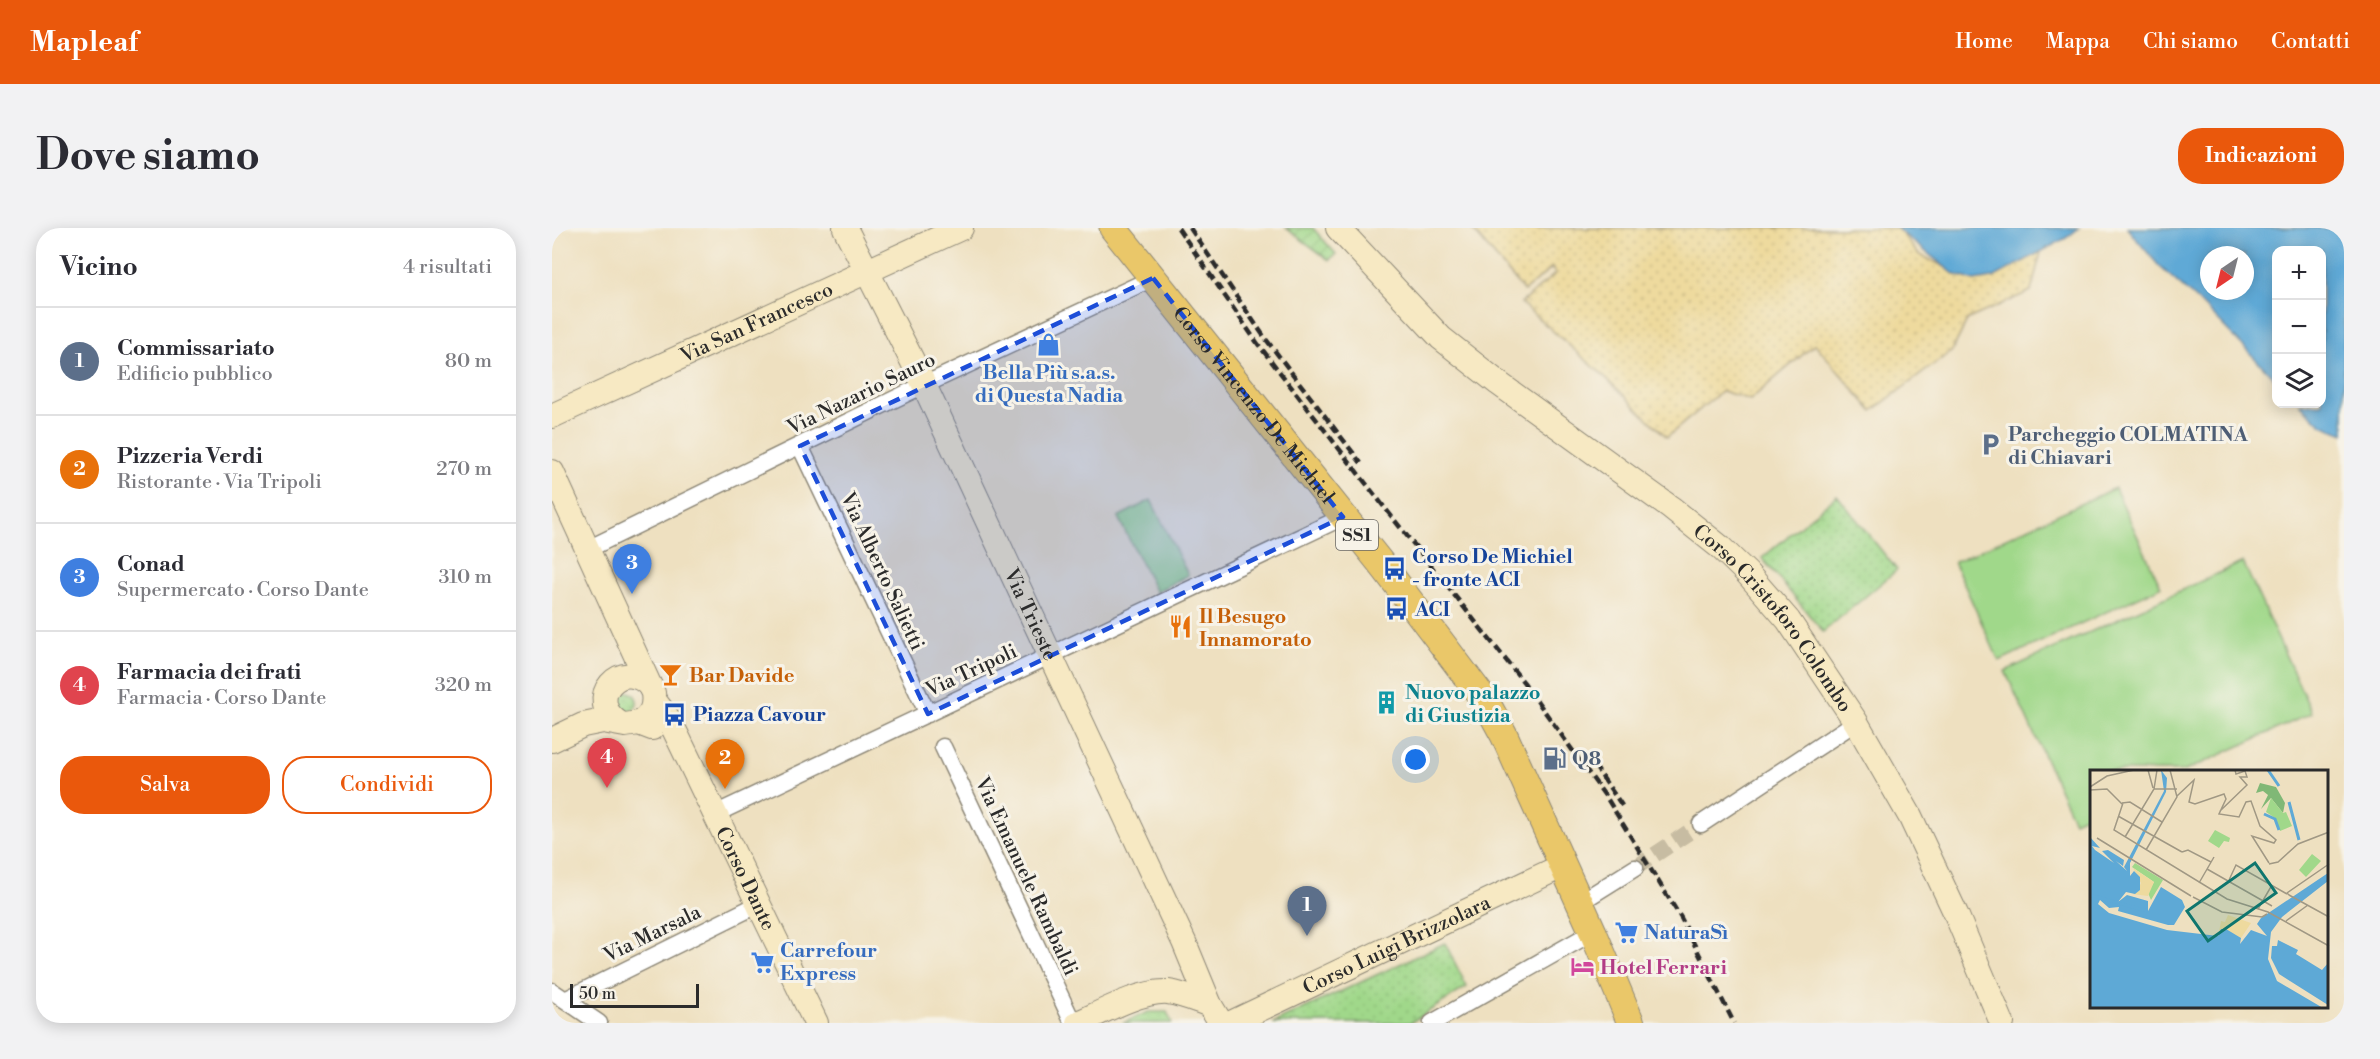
<!DOCTYPE html>
<html lang="it">
<head>
<meta charset="utf-8">
<style>
	:root { --surface:#fff; --page:#f2f2f3; --text:#2b2b33; --muted:#7c7c81; --line:#e1e1e2; --accent:#ea580c }
	body { margin:0; font-family:"Libre Bodoni",serif; background:var(--page); color:var(--text) }
	.controls { position:absolute; right:18px; top:18px; display:grid; overflow:hidden; border-radius:12px; box-shadow:0 3px 15px #0003 }
	.controls button { width:54px; height:54px; display:grid; place-items:center; padding:0; border:0; border-bottom:2px solid var(--line); background:var(--surface); color:var(--text); font:30px sans-serif }
	.compass { position:absolute; left:1648px; top:18px; width:54px; height:54px; border-radius:50%; background:var(--surface); box-shadow:0 3px 15px #0003; rotate:215deg }
	.scale { position:absolute; left:18px; bottom:15px; width:129px; box-sizing:border-box; padding-left:6px; border:3px solid #2b2b2b; border-top:0; font-size:16px; line-height:21px; white-space:nowrap; color:#2b2b2b; -webkit-text-stroke:4px #f7f3e8; paint-order:stroke }
	.you { position:absolute; left:864px; top:532px; width:21px; height:21px; margin:-15px; border:4px solid #fff; border-radius:50%; background:#1a73e8; box-shadow:0 0 0 9px #1a73e833 }
	.badge { display:grid; place-items:center; width:39px; height:39px; border-radius:50%; background:var(--accent); color:#fff; font-size:20px; font-weight:700 }
	.pin { position:absolute; translate:-50% -50px; filter:drop-shadow(0 2px 3px #0008) }
	.pin::after { content:''; position:absolute; top:32px; width:21px; height:18px; background:inherit; clip-path:polygon(0 0,100% 0,50% 100%) }
	.list { margin:0; padding:0; list-style:none }
	h2 { display:flex; justify-content:space-between; align-items:center; height:78px; margin:0; padding:0 24px; font-size:26px }
	h2 small { font-size:20px; font-weight:400; color:var(--muted) }
	.list li { display:grid; grid-template-columns:39px 1fr auto; gap:18px; align-items:center; box-sizing:border-box; height:108px; padding:0 24px; border-top:2px solid var(--line) }
	.list b { display:block; font-size:22px; white-space:nowrap }
	.list p { margin:0; font-size:20px; white-space:nowrap; color:var(--muted) }
	.list em { font-size:20px; font-style:normal; color:var(--muted) }
	.actions { display:flex; gap:12px; padding:18px 24px }
	.actions a { flex:1; padding:14px 0; border:2px solid var(--accent); border-radius:24px; text-align:center; font-size:21px; color:var(--accent) }
	.actions .main { background:var(--accent); color:#fff }
	.icon { flex:none; width:33px; height:33px; fill:none; stroke:currentColor; stroke-width:2; stroke-linecap:round; stroke-linejoin:round }
	.map { position:relative; flex:none; width:1792px; height:795px; overflow:hidden; border-radius:24px }
	header { display:flex; align-items:center; gap:36px; box-sizing:border-box; height:84px; padding:0 30px; background:var(--accent); color:#fff }
	header strong { font-size:28px }
	nav { display:flex; gap:33px; margin-inline-start:auto; font-size:21px }
	.intro { display:flex; align-items:center; justify-content:space-between; box-sizing:border-box; height:144px; padding:0 36px }
	h1 { margin:0; font-size:42px }
	.button { padding:15px 27px; border-radius:24px; background:var(--accent); color:#fff; font-size:21px; font-weight:700 }
	main { display:flex; gap:36px; padding:0 36px }
	aside { flex:1; background:var(--surface); border-radius:24px; box-shadow:0 3px 15px #0003 }
	.map>svg:first-child { display:block }
</style>
</head>
<body>
<header>
<strong>Mapleaf</strong>
<nav><a>Home</a><a>Mappa</a><a>Chi siamo</a><a>Contatti</a></nav>
</header>
<div class="intro"><h1>Dove siamo</h1><a class="button">Indicazioni</a></div>
<main>
<aside>
<h2>Vicino<small>4 risultati</small></h2>
<ul class="list">
<li><span class="badge" style="background:#5c6f8a">1</span><div><b>Commissariato</b><p>Edificio pubblico</p></div><em>80 m</em></li>
<li><span class="badge" style="background:#e8710a">2</span><div><b>Pizzeria Verdi</b><p>Ristorante · Via Tripoli</p></div><em>270 m</em></li>
<li><span class="badge" style="background:#3f7fe0">3</span><div><b>Conad</b><p>Supermercato · Corso Dante</p></div><em>310 m</em></li>
<li><span class="badge" style="background:#e0444e">4</span><div><b>Farmacia dei frati</b><p>Farmacia · Corso Dante</p></div><em>320 m</em></li>
</ul>
<div class="actions"><a class="main">Salva</a><a>Condividi</a></div>
</aside>
<div class="map">
<svg width="1792" height="795" viewBox="0 0 1792 795">
	<defs>
		<pattern id="grass-dots" width="8" height="8" patternUnits="userSpaceOnUse" patternTransform="scale(1.5)"><rect width="8" height="8" fill="#a0d88a"/><path d="M2 2h.1M6 6h.1" fill="none" stroke="#8aba77" stroke-width="1.8" stroke-linecap="round"/></pattern>
		<pattern id="sand-dots" width="8" height="8" patternUnits="userSpaceOnUse" patternTransform="scale(1.5)"><rect width="8" height="8" fill="#eeda9e"/><path d="M2 2h.1M6 6h.1" fill="none" stroke="#cb8" stroke-width="1.8" stroke-linecap="round"/></pattern>
		<pattern id="garden-furrows" width="10" height="10" patternUnits="userSpaceOnUse" patternTransform="scale(1.5)"><rect width="10" height="10" fill="#a0d88a"/><path d="M-1 1l2-2M0 10L10 0M9 11l2-2" fill="none" stroke="#8aba77"/></pattern>
	</defs>
	<rect width="100%" height="100%" fill="#f7f3e8"/>
	<filter id="ink" filterUnits="userSpaceOnUse"><feTurbulence type="fractalNoise" baseFrequency=".0167" numOctaves="2"/><feDisplacementMap in="SourceGraphic" scale="12" xChannelSelector="R" yChannelSelector="G"/><feConvolveMatrix kernelMatrix="1 2 1 2 8 2 1 2 1" color-interpolation-filters="sRGB"/></filter>
	<filter id="wash" filterUnits="userSpaceOnUse"><feTurbulence type="fractalNoise" baseFrequency=".008" numOctaves="4" result="noise"/><feDisplacementMap in="SourceGraphic" scale="24" xChannelSelector="R" yChannelSelector="G"/><feGaussianBlur stdDeviation="1.35" result="paint"/><feColorMatrix in="noise" values="0 0 0 0 0 0 0 0 0 0 0 0 0 0 0 0 0 1.4 0 .05"/><feComposite in="paint" operator="in"/></filter>
	<g filter="url(#wash)">
		<rect width="100%" height="100%" fill="#eee0c0"/>
		<!-- grass -->
		<path fill="url(#grass-dots)" stroke="#66825a" stroke-width="1.5" d="M1285,267l60,75 -74,62 -61,-74z
			M65 474a10 10 0 1 1 20 0a10 10 0 1 1-20 0Z
			M893,715l22,44 -57,36h-137z
			M596,784h19l5,11h-49z"/>
		<!-- sand -->
		<path fill="url(#sand-dots)" stroke="#8c8264" stroke-width="1.5" d="M919,0h427l20,26 56,27 67,-29 -10,39 -63,28 -16,32 -80,60 -57,-67 -65,56 -28,-9 -55,46 -64,-62 -82,-72 34,-29 -3,-6 -28,23z"/>
		<!-- garden -->
		<path fill="url(#garden-furrows)" stroke="#66825a" stroke-width="1.5" d="M734,0h27l23,26 -7,6z"/>
		<!-- pitch -->
		<path fill="#a0d88a" stroke="#66825a" stroke-width="1.5" d="M1563,260l46,99 -162,74 -45,-99z
			M599,272l37,75 -32,17 -38,-75z
			M1691,334l69,151 -127,58h-93v42l-18,8 -69,-150z"/>
		<!-- water -->
		<path fill="#5ea9d6" stroke="#446a80" stroke-width="1.5" fill-rule="evenodd" d="M1344,0h183l-13,10 -73,40 -19,3 -20,-7z
			M1575,0h217v206l-22,-9 -22,-21h22v-154h-46v130l-67,-69 -50,-45zM1657,27h36v36h-36z"/>
	</g>
	<g filter="url(#ink)">
		<g fill="none" stroke-linecap="round" stroke-linejoin="round">
			<!-- street-tunnel -->
			<path stroke="#c7bca2" stroke-width="16" stroke-dasharray="16 8" stroke-linecap="butt" d="M1083,640l66,-44"/>
			<defs>
				<path id="street" d="M248,218l128,268
					M36,321l319,-156 246,-115
					M391,519l130,276
					M163,586l628,-297
					M1149,596l155,-102
					M1027,675l56,-35
					M0,763l47,32
					M13,772l194,-96
					M880,795l161,-91"/>
				<g id="secondary">
					<path id="s1" d="M293,0l74,146 265,568 26,63 11,18"/>
					<path id="s2" d="M786,0l103,110 57,45 173,125 49,39 27,26 41,47 68,102 54,94 46,98 46,109"/>
					<path id="s3" d="M0,188l409,-188"/>
					<path d="M0,244l101,221c2,14 -2,23 -14,30"/>
					<path id="s4" d="M102,472l16,21 146,302"/>
					<path d="M67,495c-36,-23 3,-68 31,-37"/>
					<path d="M0,512l31,-15 20,-4 22,4 14,-2 13,5"/>
					<path d="M526,795c24,-11 64,-33 90,-31 15,2 28,8 42,13"/>
					<path id="s5" d="M679,795l331,-157"/>
				</g>
				<g id="primary">
					<path id="s6" d="M561,0l274,343 99,131 18,33 89,197 38,91"/>
				</g>
			</defs>
			<!-- street casing -->
			<use href="#street" stroke="#8c8676" stroke-width="19"/>
			<!-- secondary casing -->
			<use href="#secondary" stroke="#8c8676" stroke-width="26"/>
			<!-- primary casing -->
			<use href="#primary" stroke="#8c8676" stroke-width="29"/>
			<!-- street -->
			<use href="#street" stroke="#fff" stroke-width="16"/>
			<!-- secondary -->
			<use href="#secondary" stroke="#f7e9c3" stroke-width="24"/>
			<!-- primary -->
			<use href="#primary" stroke="#eac769" stroke-width="27"/>
			<!-- rail -->
			<path stroke="#2b2b2b" stroke-width="4.5" stroke-dasharray="9 4.5" stroke-linecap="butt" d="M626,0l80,116 130,168 137,172 83,116 73,118 53,105
				M638,0l75,110 96,125
				M1042,537l29,42"/>
		</g>
	</g>
	<!-- marked area -->
	<path fill="#1d4ed8" fill-opacity="0.2" stroke="#1d4ed8" stroke-width="4.5" stroke-dasharray="12 8" stroke-linejoin="round" d="M601,50l190,239 -415,197 -128,-268z"/>
	<!-- icons -->
	<defs>
		<symbol id="shop-bare" viewBox="-9 -9 18 18"><path d="M-5-2.5h2.3a2.7 3.5 0 0 1 5.4 0H5L5.5 6h-11ZM-1.5-2.5h3a1.5 2.3 0 0 0-3 0Z" fill="#3f7fe0" stroke="#f7f3e8" stroke-width="2.5" paint-order="stroke"/></symbol>
		<symbol id="parking-bare" viewBox="-9 -9 18 18"><path d="M-3.5-5.5H1a3.5 3.5 0 0 1 0 7H-1V5.5H-3.5ZM-1-3.4V-.6H.8a1.4 1.4 0 0 0 0-2.8Z" fill="#5c6f8a" stroke="#f7f3e8" stroke-width="2.5" paint-order="stroke"/></symbol>
		<symbol id="bus-bare" viewBox="-9 -9 18 18"><path d="M-5-6H5V4H4V6H2V4H-2V6H-4V4H-5ZM-3.5-4V0h7V-4ZM-3.5 1.2v1.5H-2V1.2ZM2 1.2v1.5H3.5V1.2Z" fill="#1a4fb4" stroke="#f7f3e8" stroke-width="2.5" paint-order="stroke"/></symbol>
		<symbol id="restaurant-bare" viewBox="-9 -9 18 18"><path d="M-5-6h1v4h1v-4h1v4h1v-4h1v5L-1.5 .5V6h-2V.5L-5-1ZM5-6V6H3V1.5H1.5Q1.5-4 5-6Z" fill="#e8710a" stroke="#f7f3e8" stroke-width="2.5" paint-order="stroke"/></symbol>
		<symbol id="bar-bare" viewBox="-9 -9 18 18"><path d="M-6-5H6L.8 .8V4.5H3.5V6h-7V4.5H-.8V.8Z" fill="#e8710a" stroke="#f7f3e8" stroke-width="2.5" paint-order="stroke"/></symbol>
		<symbol id="building-bare" viewBox="-9 -9 18 18"><path d="M-4-6H4V6H1V3H-1V6H-4ZM-2.5-4.3h1.7v1.8h-1.7ZM.8-4.3h1.7v1.8H.8ZM-2.5-1h1.7V.8h-1.7ZM.8-1h1.7V.8H.8Z" fill="#0f9aa8" stroke="#f7f3e8" stroke-width="2.5" paint-order="stroke"/></symbol>
		<symbol id="fuel-bare" viewBox="-9 -9 18 18"><path d="M-5.5-6h7V0h2V4h1.3V-2.5L3-4.5l.8-.8L6-3V5H2.5V1h-1V6h-7ZM-4.2-4.7v3.2H.2V-4.7Z" fill="#5c6f8a" stroke="#f7f3e8" stroke-width="2.5" paint-order="stroke"/></symbol>
		<symbol id="supermarket-bare" viewBox="-9 -9 18 18"><path d="M-6-5.5h2.5l.6 2H6L4.5 2H-2.5L-4.4-4H-6ZM-1.5 3.2a1.3 1.3 0 1 0 .1 0ZM3 3.2a1.3 1.3 0 1 0 .1 0Z" fill="#3f7fe0" stroke="#f7f3e8" stroke-width="2.5" paint-order="stroke"/></symbol>
		<symbol id="hotel-bare" viewBox="-9 -9 18 18"><path d="M-6-4.5h1.5V1H6V5H4.5V3h-9V5H-6ZM-4 0a1.8 1.8 0 1 1 3.6 0ZM.5 0V-2.5h3Q6-2.5 6 0Z" fill="#d1479c" stroke="#f7f3e8" stroke-width="2.5" paint-order="stroke"/></symbol>
	</defs>
	<g fill-rule="evenodd">
		<use href="#shop-bare" x="480" y="100" width="33" height="33"/>
		<use href="#parking-bare" x="1422" y="200" width="33" height="33"/>
		<use href="#bus-bare" x="826" y="324" width="33" height="33"/>
		<use href="#bus-bare" x="828" y="364" width="33" height="33"/>
		<use href="#restaurant-bare" x="612" y="382" width="33" height="33"/>
		<use href="#bar-bare" x="102" y="430" width="33" height="33"/>
		<use href="#building-bare" x="818" y="458" width="33" height="33"/>
		<use href="#bus-bare" x="106" y="470" width="33" height="33"/>
		<use href="#fuel-bare" x="986" y="514" width="33" height="33"/>
		<use href="#supermarket-bare" x="1058" y="688" width="33" height="33"/>
		<use href="#supermarket-bare" x="194" y="718" width="33" height="33"/>
		<use href="#hotel-bare" x="1014" y="722" width="33" height="33"/>
	</g>
	<g text-anchor="middle" stroke-width="6" stroke-linejoin="round" paint-order="stroke">
		<!-- shield labels -->
		<rect fill="#f7f3e8" stroke="#686764" stroke-width="1.5" x="784" y="292" width="42" height="30" rx="4.5"/>
		<g font-size="18" font-weight="bold" fill="#2b2b2b">
			<text x="805" y="313">SS1</text>
		</g>
		<!-- street labels -->
		<g font-size="20" fill="#2b2b2b" stroke="#f7f3e8">
			<text dy="7" stroke="none"><textPath href="#s3" startOffset="225">Via San Francesco</textPath></text>
			<text transform="translate(309 165) rotate(-26)" y="7">Via Nazario Sauro</text>
			<text dy="7" stroke="none"><textPath href="#s6" startOffset="226">Corso Vincenzo De Michiel</textPath></text>
			<text transform="translate(331 343) rotate(65)" y="7">Via Alberto Salietti</text>
			<text dy="7" stroke="none"><textPath href="#s1" startOffset="429">Via Trieste</textPath></text>
			<text dy="7" stroke="none"><textPath href="#s2" startOffset="588">Corso Cristoforo Colombo</textPath></text>
			<text transform="translate(419 442) rotate(-25)" y="7">Via Tripoli</text>
			<text transform="translate(475 648) rotate(65)" y="7">Via Emanuele Rambaldi</text>
			<text dy="7" stroke="none"><textPath href="#s4" startOffset="201">Corso Dante</textPath></text>
			<text transform="translate(100 705) rotate(-26)" y="7">Via Marsala</text>
			<text dy="7" stroke="none"><textPath href="#s5" startOffset="183">Corso Luigi Brizzolara</textPath></text>
		</g>
		<!-- shop labels -->
		<g font-size="20" font-weight="bold" fill="#366cbe" stroke="#f7f3e8" text-anchor="start">
			<text x="497" y="151" text-anchor="middle">Bella Più s.a.s.<tspan x="497" dy="23">di Questa Nadia</tspan></text>
			<text x="1092" y="711">NaturaSì</text>
			<text x="228" y="729">Carrefour<tspan x="228" dy="23">Express</tspan></text>
		</g>
		<!-- service labels -->
		<g font-size="20" font-weight="bold" fill="#4e5e75" stroke="#f7f3e8" text-anchor="start">
			<text x="1456" y="213">Parcheggio COLMATINA<tspan x="1456" dy="23">di Chiavari</tspan></text>
			<text x="1020" y="537">Q8</text>
		</g>
		<!-- transit labels -->
		<g font-size="20" font-weight="bold" fill="#164399" stroke="#f7f3e8" text-anchor="start">
			<text x="860" y="335">Corso De Michiel<tspan x="860" dy="23">- fronte ACI</tspan></text>
			<text x="863" y="388">ACI</text>
			<text x="141" y="493">Piazza Cavour</text>
		</g>
		<!-- food labels -->
		<g font-size="20" font-weight="bold" fill="#c56008" stroke="#f7f3e8" text-anchor="start">
			<text x="647" y="395">Il Besugo<tspan x="647" dy="23">Innamorato</tspan></text>
			<text x="137" y="454">Bar Davide</text>
		</g>
		<!-- culture labels -->
		<g font-size="20" font-weight="bold" fill="#0d838f" stroke="#f7f3e8" text-anchor="start">
			<text x="853" y="471">Nuovo palazzo<tspan x="853" dy="23">di Giustizia</tspan></text>
		</g>
		<!-- hotel labels -->
		<g font-size="20" font-weight="bold" fill="#b23c85" stroke="#f7f3e8" text-anchor="start">
			<text x="1048" y="746">Hotel Ferrari</text>
		</g>
	</g>
	<!-- overview -->
	<g transform="translate(1538 542)">
		<rect width="238" height="238" fill="#eee0c0"/>
		<path d="M125,60l15,8 -1,4 -5,-1 -5,7 -11,-7zM45,93l28,17 -12,20 -3,-7 6,-11 -22,-15z" fill="#a0d88a"/>
		<path d="M170,13l16,4 9,16 -2,10 -12,-15 -10,11 7,-14 -5,-4 -7,2z" fill="#80b876"/>
		<path d="M43,98l21,14 -6,14 -16,-2 5,-2 4,-9zM138,145l23,8 -10,15 -17,-9 -5,3 2,-11 4,1z" fill="#eeda9e"/>
		<path d="M181,28l12,15 3,-1 6,14 -12,5 -5,-13 -9,-6z" fill="#a0d88a"/>
		<path d="M222,84l9,7 -15,16 -7,-7z" fill="#a0d88a"/>
		<path d="M71,0l6,8 -1,14 -36,71v13l4,-5 6,6v13l-5,4 -9,-2 -8,10 9,-7 21,6v10l13,-24 21,13 3,7 -11,18h-6l-50,-14 1,-4 -10,1 -9,-8 -2,4 11,9 58,17 51,6 3,-7h5l15,9 -1,6 11,-14 16,6 -10,-12 4,-6 67,-45v8l-46,36 -11,15 -3,27 9,22 46,27h-233v-171l10,11 -8,-2 3,4 19,13 -12,-12 6,-1 16,10 -1,6 -7,-5 11,10 -3,-4 40,-76zM188,170l20,10 -2,4 26,16 6,-7v42l-49,-31 -8,-16 1,-12h5z" fill="#5ea9d6"/>
		<path fill="none" stroke="#5ea9d6" stroke-width="3" d="M178,0l11,16M199,32l10,38M174,44l11,5 4,11M0,125l57,16"/>
		<path fill="none" stroke="#a09884" stroke-width="1.5" d="M58,0l5,18M0,17l17,-11 27,-6M64,19h23M0,20l17,-1 15,15M87,26l17,-16 -5,22 6,2 29,-10 2,5 -7,15 20,3 7,-15 5,-1 9,25 16,14 -2,3 -22,-7 17,27M32,33l8,-1 32,20M33,33l-9,27 113,69 41,13 61,34M130,41l27,-26 -7,-8h7l-2,-6 -9,3 -1,-4M28,46l64,36M35,67l29,-48 3,-19M7,68l94,58M56,80l31,-53 -7,-27M92,82l6,-2 23,12M179,94l9,-2 20,-18 31,-12M117,99l65,37M139,110l7,-15 51,29M109,113l15,-26M199,125l40,22M199,125l-2,-2 42,-29M103,127l29,15 40,5 5,-3M168,139l14,-24M196,151l22,-16"/>
		<path fill="#0f766e" fill-opacity="0.15" stroke="#0f766e" stroke-width="3" d="M165,93l21,30 -68,48 -21,-30z"/>
		<rect width="238" height="238" fill="none" stroke="#2b2b2b" stroke-width="3"/>
	</g>
</svg>
<div class="controls">
<button>+</button>
<button>−</button>
<button><svg class="icon" aria-label="layers" viewBox="0 0 24 24"><path d="M12 4l9 5-9 5-9-5zM3 14l9 5 9-5"/></svg></button>
</div>
<svg class="compass" viewBox="-18 -18 36 36"><path d="M0-13l5 13h-10z" fill="#e53935"/><path d="M0 13l5-13h-10z" fill="#7c7c81"/></svg>
<div class="scale">50 m</div>
<div class="you"></div>
<div class="pin badge" style="left:755px;top:708px;background:#5c6f8a">1</div>
<div class="pin badge" style="left:173px;top:561px;background:#e8710a">2</div>
<div class="pin badge" style="left:80px;top:366px;background:#3f7fe0">3</div>
<div class="pin badge" style="left:55px;top:560px;background:#e0444e">4</div>
</div>
</main>
</body>
</html>
